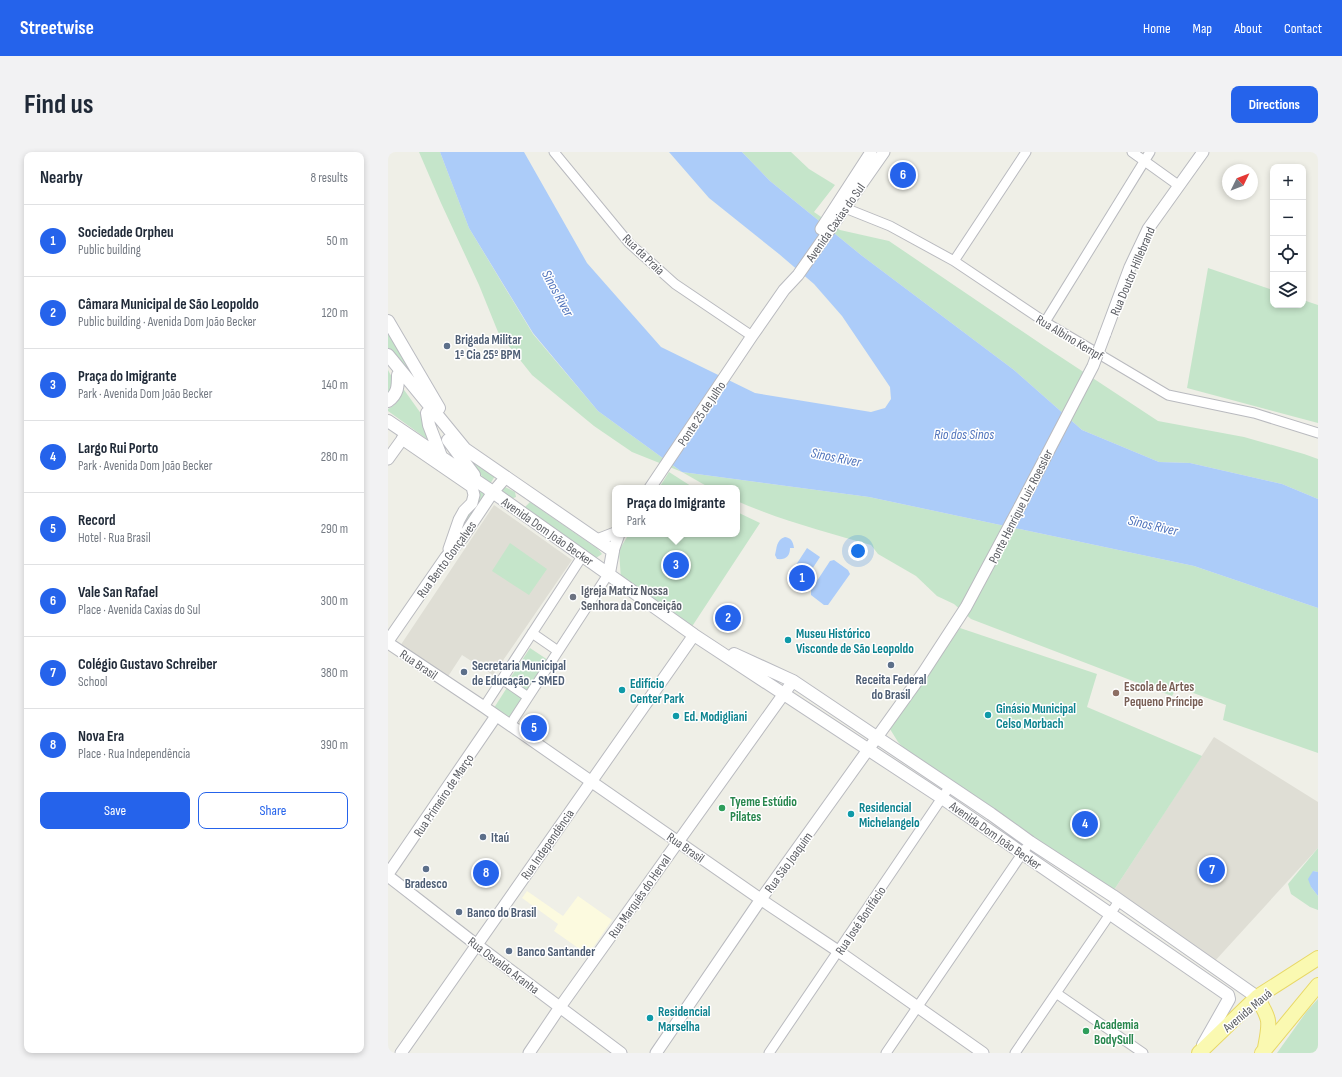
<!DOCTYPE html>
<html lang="en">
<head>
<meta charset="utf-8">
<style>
	:root { --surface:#fff; --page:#f2f2f3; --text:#1f2937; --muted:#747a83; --line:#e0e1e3; --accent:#2563eb }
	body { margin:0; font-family:"Sofia Sans Condensed",sans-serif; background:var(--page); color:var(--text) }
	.controls { position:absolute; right:12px; top:12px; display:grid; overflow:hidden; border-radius:8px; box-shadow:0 2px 6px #0003 }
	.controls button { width:36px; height:36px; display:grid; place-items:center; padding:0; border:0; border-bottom:1px solid var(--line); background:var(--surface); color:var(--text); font:20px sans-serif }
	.compass { position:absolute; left:834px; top:12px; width:36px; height:36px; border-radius:50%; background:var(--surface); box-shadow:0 2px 6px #0003; rotate:47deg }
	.you { position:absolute; left:470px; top:399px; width:14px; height:14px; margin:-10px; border:3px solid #fff; border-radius:50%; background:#1a73e8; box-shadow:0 0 0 6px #1a73e833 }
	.badge { display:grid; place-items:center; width:26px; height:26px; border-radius:50%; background:var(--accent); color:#fff; font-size:13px; font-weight:700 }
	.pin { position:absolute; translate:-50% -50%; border:2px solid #fff; box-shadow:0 1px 4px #0006 }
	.popup { position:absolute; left:224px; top:333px; width:128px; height:52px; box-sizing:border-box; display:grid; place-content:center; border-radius:8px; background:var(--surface); filter:drop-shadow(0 1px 3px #0005); font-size:13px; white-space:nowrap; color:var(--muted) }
	.popup b { font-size:15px; color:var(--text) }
	.popup::after { content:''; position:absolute; left:50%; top:100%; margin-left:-8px; border:8px solid transparent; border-top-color:var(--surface) }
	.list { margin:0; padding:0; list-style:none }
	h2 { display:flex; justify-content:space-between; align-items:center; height:52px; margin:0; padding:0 16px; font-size:17px }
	h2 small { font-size:13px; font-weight:400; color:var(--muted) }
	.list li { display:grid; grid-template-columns:26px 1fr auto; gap:12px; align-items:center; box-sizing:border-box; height:72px; padding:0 16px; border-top:1px solid var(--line) }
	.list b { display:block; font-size:15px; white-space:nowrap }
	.list p { margin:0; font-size:13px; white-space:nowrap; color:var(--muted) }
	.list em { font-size:13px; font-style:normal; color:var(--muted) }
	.actions { display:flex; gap:8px; padding:12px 16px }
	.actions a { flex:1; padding:9px 0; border:1px solid var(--accent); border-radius:8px; text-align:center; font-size:14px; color:var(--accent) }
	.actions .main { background:var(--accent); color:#fff }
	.icon { flex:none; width:22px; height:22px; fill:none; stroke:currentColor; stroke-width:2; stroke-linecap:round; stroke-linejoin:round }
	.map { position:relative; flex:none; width:930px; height:901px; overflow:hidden; border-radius:8px }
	header { display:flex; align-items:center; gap:24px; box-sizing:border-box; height:56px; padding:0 20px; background:var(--accent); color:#fff }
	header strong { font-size:19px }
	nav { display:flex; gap:22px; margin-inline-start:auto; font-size:14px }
	.intro { display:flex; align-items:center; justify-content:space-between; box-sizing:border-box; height:96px; padding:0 24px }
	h1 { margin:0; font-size:28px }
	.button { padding:10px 18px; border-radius:8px; background:var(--accent); color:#fff; font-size:14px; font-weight:700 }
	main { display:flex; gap:24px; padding:0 24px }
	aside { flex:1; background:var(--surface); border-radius:8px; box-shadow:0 2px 6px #0003 }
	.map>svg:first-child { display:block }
</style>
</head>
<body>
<header>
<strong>Streetwise</strong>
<nav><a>Home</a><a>Map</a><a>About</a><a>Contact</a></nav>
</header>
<div class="intro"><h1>Find us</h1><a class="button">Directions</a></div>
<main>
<aside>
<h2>Nearby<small>8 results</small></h2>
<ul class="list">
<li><span class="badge">1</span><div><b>Sociedade Orpheu</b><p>Public building</p></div><em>50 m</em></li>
<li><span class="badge">2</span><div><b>Câmara Municipal de São Leopoldo</b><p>Public building · Avenida Dom João Becker</p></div><em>120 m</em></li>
<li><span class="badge">3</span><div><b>Praça do Imigrante</b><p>Park · Avenida Dom João Becker</p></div><em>140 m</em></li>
<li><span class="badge">4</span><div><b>Largo Rui Porto</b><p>Park · Avenida Dom João Becker</p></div><em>280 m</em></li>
<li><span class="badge">5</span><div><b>Record</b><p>Hotel · Rua Brasil</p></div><em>290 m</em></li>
<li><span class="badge">6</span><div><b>Vale San Rafael</b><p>Place · Avenida Caxias do Sul</p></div><em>300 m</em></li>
<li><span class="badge">7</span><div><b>Colégio Gustavo Schreiber</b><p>School</p></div><em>380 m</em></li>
<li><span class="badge">8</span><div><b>Nova Era</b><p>Place · Rua Independência</p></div><em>390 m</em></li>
</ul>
<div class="actions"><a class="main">Save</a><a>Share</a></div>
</aside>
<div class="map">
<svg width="930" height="901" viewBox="0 0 930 901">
	<rect width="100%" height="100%" fill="#efefe7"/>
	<!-- commercial -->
	<path fill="#fcfadf" d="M139,739l36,25 15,-20 34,24 -24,35 -34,-24 4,-7 -36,-26z"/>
	<!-- education -->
	<path fill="#dfded5" d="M106,353l78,55 -79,115 -31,-20 -15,23 -47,-32z
		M826,585l104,65v46l-104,114 -102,-69z"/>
	<!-- green -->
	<path fill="#c5e5ca" d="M31,0h21l29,76 64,106 65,77 84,61 187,25 325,69 124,42v145l-95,-33 3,-15 -49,-18 -5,9 -201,-77 -17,-15 -17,-8 -21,-20 -38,-22 -7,-9c-45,-13 -91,-25 -134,-44v-13h-27l-28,-16 -50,-20 -38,-26 -62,-51 -34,-43 -19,-47 -38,-82z
		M354,0h49l18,17 26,16 -21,27 26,18 49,11 155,105 114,75 86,16 60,17 14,5v40l-36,-15 -92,-21 -31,-1 -77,-32 -68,-60 -153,-115 -91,-74z
		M820,116l65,22v15h30v-5l15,5v118l-131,-35z
		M0,177l53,87 -53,-67z
		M0,218l6,11 -6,16z
		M14,235l20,28 9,27 -43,-31v-2c9,-4 13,-12 14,-22z
		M73,298l36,23 -7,11 -5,-4z
		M281,320l25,16h-35z
		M84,332l15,11 -34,51z
		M117,335l10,5 1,5 -5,2 -9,-7v-3z
		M142,350l68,47 4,5 -6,4 -73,-49z
		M349,360l23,11 -69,105 -70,-48 -2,-30 10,-16h108z
		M122,391l37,26 -18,26 -37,-24z
		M572,476l137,46 -10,33 115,49 -90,137 -201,-137 -13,-14 -8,-13z
		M142,496l18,12 -21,32 -18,-12z
		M120,534l16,10 -16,25 -16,-10z
		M930,696v24l-5,-1 -2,16 7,9v14l-8,-3 -19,-13 -3,-10z
		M930,847v54h-41l30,-42z"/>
	<!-- water -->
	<path fill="#acccf9" d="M52,0h84l63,111 74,84 94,46 116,19 14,-4 6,-9 -1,-12 -48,-71 -28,-32 -35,-30 -70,-56 -40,-46h73l28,29 91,74 153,115 68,60 77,32 31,1 92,21 36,15v109l-124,-42 -325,-69 -187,-25 -84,-61 -65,-78 -64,-105z
		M397,385c6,1 8,4 9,11h-4c0,8 -4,12 -13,11l-2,-4c2,-7 1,-15 10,-18z
		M419,396l13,9 -17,26 -13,-9z
		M446,408l14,10 2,4 -22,31h-4l-13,-10v-5l19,-29z
		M925,719l5,1v24l-7,-9 -3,-8z"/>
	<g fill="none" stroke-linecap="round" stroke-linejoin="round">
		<defs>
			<path id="minor" d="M166,0l75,91 46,41 77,52
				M744,0l46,33
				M452,54l50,20 64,35 91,61 123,73 86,18 64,20
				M566,109l72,-109
				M657,170l105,-170
				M144,481l26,18
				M114,527l26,18
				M96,555l99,-152
				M122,573l99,-152
				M668,841l87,60
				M381,901l181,-267
				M498,901l140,-205
				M627,901l104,-152"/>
			<path id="tertiary" d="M433,77l50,-77
				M717,182l25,-67 18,-38 55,-77
				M14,287l70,48 2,8 -2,8 -8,8 -5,9 -10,29
				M0,307l18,-25
				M262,336l102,-152 32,-46 14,-15 86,-123
				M209,388l18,-7
				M225,399l6,-17
				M0,489l58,-84 17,-20 30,-45 13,-15
				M0,491l96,64 285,198 69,46 145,102
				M0,722l108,-158
				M0,724l81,63 152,114
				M13,901l293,-418
				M141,901l31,-46 233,-326
				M268,901l105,-154 162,-226 43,-66 54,-101"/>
			<path id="secondary" d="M0,169l51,87
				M0,203l77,94 148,102
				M0,249c10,-7 10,-15 10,-26
				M39,261l2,12 13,34
				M0,269l99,67 207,147 248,163 286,197 1,4 -26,46
				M60,288l26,35
				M221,421l4,-22
				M346,502l59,27 198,133 39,28 83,54 144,101"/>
			<path id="primary" d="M869,845c14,24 13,24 8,51
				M811,901l58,-56 61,-39
				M874,901l56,-68"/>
		</defs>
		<!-- minor casing -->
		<use href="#minor" stroke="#b9babf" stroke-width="11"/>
		<!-- tertiary casing -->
		<use href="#tertiary" stroke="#b9babf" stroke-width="13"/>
		<!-- secondary casing -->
		<use href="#secondary" stroke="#babbc1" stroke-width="14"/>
		<!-- primary casing -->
		<use href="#primary" stroke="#e8d867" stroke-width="16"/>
		<!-- minor -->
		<use href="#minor" stroke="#fff" stroke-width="9"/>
		<!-- tertiary -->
		<use href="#tertiary" stroke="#fff" stroke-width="11"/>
		<!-- secondary -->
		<use href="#secondary" stroke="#fff" stroke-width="12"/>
		<!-- primary -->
		<use href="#primary" stroke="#faf9b1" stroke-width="14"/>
		<defs>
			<path id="tertiary-bridge" d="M632,354l73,-140 12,-32"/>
		</defs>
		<!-- tertiary-bridge casing -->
		<use href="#tertiary-bridge" stroke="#b9babf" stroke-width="13" stroke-linecap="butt"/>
		<!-- tertiary-bridge -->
		<use href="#tertiary-bridge" stroke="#fff" stroke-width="11"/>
	</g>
	<!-- markers -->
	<g fill="#5c6f8a" stroke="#fff" stroke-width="1.5">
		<circle cx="59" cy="194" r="4"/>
		<circle cx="503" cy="513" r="4"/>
		<circle cx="76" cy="520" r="4"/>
		<circle cx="95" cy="685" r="4"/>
		<circle cx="38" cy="717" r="4"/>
		<circle cx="71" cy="760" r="4"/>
		<circle cx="121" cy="799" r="4"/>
	</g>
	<circle fill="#6b7280" stroke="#fff" stroke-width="1.5" cx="185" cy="445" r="4"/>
	<g fill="#0f9aa8" stroke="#fff" stroke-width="1.5">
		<circle cx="400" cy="488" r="4"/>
		<circle cx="234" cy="538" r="4"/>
		<circle cx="600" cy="563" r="4"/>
		<circle cx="288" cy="564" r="4"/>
		<circle cx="463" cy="662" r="4"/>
		<circle cx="262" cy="866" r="4"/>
	</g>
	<circle fill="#8d6e63" stroke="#fff" stroke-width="1.5" cx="728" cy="541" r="4"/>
	<g fill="#2e9e5b" stroke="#fff" stroke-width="1.5">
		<circle cx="334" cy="656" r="4"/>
		<circle cx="698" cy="879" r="4"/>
	</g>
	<g text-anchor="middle" stroke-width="3" stroke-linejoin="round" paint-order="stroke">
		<!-- street labels -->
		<g font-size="13" fill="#5e6066" stroke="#fff">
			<text transform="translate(447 70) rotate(-55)" y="5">Avenida Caxias do Sul</text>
			<text transform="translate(256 102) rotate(44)" y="5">Rua da Praia</text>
			<text transform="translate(744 119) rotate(-67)" y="5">Rua Doutor Hillebrand</text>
			<text transform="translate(682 185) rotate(31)" y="5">Rua Albino Kempf</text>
			<text transform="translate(313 261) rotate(-56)" y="5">Ponte 25 de Julho</text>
			<text transform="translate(632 354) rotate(-63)" y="5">Ponte Henrique Luiz Roessler</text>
			<text transform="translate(160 379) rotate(35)" y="5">Avenida Dom João Becker</text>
			<text transform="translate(58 407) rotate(-54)" y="5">Rua Bento Gonçalves</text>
			<text transform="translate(31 512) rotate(34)" y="5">Rua Brasil</text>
			<text transform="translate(55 643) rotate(-56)" y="5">Rua Primeiro de Março</text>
			<text transform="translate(608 683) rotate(35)" y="5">Avenida Dom João Becker</text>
			<text transform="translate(159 692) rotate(-55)" y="5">Rua Independência</text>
			<text transform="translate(298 695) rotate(35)" y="5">Rua Brasil</text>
			<text transform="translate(400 710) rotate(-54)" y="5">Rua São Joaquim</text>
			<text transform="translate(251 744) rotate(-55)" y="5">Rua Marquês do Herval</text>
			<text transform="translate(472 768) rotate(-56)" y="5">Rua José Bonifácio</text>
			<text transform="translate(116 813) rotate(37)" y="5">Rua Osvaldo Aranha</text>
			<text transform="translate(859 858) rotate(-40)" y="5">Avenida Mauá</text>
		</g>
		<!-- service labels -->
		<g font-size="13" font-weight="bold" fill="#4e5e75" stroke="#fff" text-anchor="start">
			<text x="67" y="192">Brigada Militar<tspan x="67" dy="15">1ª Cia 25º BPM</tspan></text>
			<text x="84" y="518">Secretaria Municipal<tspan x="84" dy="15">de Educação - SMED</tspan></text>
			<text x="503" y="532" text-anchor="middle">Receita Federal<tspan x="503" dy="15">do Brasil</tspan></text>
			<text x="103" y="690">Itaú</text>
			<text x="38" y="736" text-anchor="middle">Bradesco</text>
			<text x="79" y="765">Banco do Brasil</text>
			<text x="129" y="804">Banco Santander</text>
		</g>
		<!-- worship labels -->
		<g font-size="13" font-weight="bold" fill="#5b616d" stroke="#fff" text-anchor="start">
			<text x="193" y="443">Igreja Matriz Nossa<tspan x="193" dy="15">Senhora da Conceição</tspan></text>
		</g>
		<!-- culture labels -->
		<g font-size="13" font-weight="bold" fill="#0d838f" stroke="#fff" text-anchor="start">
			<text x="408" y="486">Museu Histórico<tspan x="408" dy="15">Visconde de São Leopoldo</tspan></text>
			<text x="242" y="536">Edifício<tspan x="242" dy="15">Center Park</tspan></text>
			<text x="608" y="561">Ginásio Municipal<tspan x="608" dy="15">Celso Morbach</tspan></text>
			<text x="296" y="569">Ed. Modigliani</text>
			<text x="471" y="660">Residencial<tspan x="471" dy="15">Michelangelo</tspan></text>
			<text x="270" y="864">Residencial<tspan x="270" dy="15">Marselha</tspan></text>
		</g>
		<!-- education labels -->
		<g font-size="13" font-weight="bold" fill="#785e54" stroke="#fff" text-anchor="start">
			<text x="736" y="539">Escola de Artes<tspan x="736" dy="15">Pequeno Príncipe</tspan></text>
		</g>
		<!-- leisure labels -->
		<g font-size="13" font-weight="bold" fill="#27864d" stroke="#fff" text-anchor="start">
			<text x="342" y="654">Tyeme Estúdio<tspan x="342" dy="15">Pilates</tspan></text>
			<text x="706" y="877">Academia<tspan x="706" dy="15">BodySull</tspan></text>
		</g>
		<!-- water labels -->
		<g font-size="14" font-style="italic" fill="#5074bc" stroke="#fff">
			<text transform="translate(170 141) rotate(61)" y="5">Sinos River</text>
			<text x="576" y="287">Rio dos Sinos</text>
			<text transform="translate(448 305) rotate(11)" y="5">Sinos River</text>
			<text transform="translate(765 373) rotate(13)" y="5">Sinos River</text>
		</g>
	</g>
</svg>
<div class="controls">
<button>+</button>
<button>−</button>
<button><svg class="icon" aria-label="locate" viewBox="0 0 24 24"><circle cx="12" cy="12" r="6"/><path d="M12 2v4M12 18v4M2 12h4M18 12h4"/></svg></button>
<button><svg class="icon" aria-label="layers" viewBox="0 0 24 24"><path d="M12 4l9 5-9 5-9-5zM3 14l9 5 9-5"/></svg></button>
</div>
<svg class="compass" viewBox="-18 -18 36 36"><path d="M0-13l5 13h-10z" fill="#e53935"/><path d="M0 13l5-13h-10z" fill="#747a83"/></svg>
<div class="you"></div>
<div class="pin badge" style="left:414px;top:426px">1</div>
<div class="pin badge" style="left:340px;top:466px">2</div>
<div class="pin badge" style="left:288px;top:413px">3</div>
<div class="popup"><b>Praça do Imigrante</b>Park</div>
<div class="pin badge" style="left:697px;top:672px">4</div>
<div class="pin badge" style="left:146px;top:576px">5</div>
<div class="pin badge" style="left:515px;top:23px">6</div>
<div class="pin badge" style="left:824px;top:718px">7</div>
<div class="pin badge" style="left:98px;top:721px">8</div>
</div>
</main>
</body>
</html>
